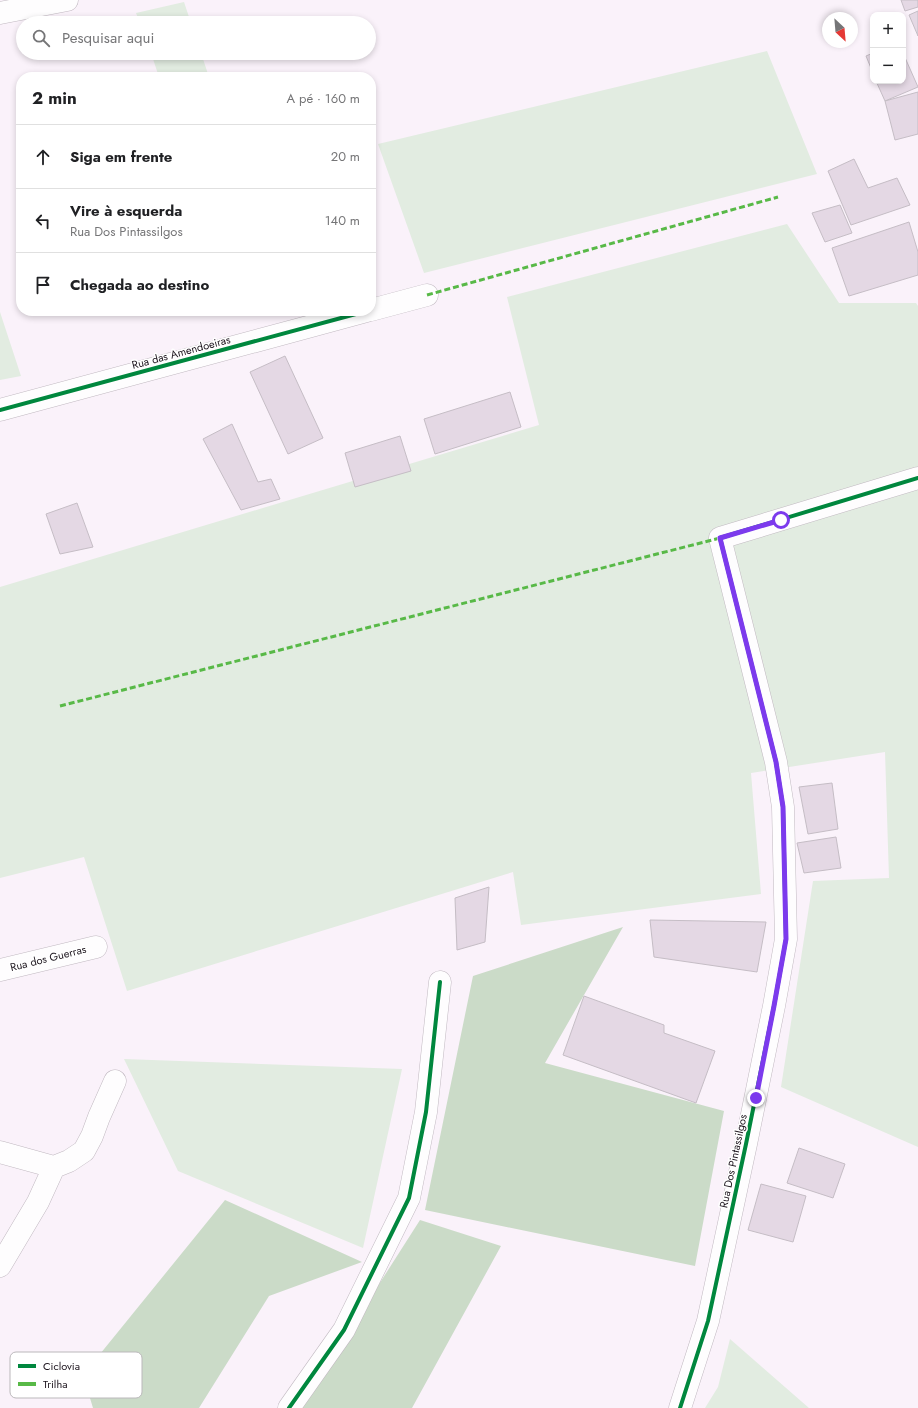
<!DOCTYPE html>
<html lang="pt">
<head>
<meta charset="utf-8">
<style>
	:root { --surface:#fff; --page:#f6f6f6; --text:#202124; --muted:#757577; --line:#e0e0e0 }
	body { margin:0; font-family:Jost,sans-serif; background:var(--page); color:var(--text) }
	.controls { position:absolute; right:12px; top:12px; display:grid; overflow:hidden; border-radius:8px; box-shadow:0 2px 6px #0003 }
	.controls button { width:36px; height:36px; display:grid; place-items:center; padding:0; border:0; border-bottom:1px solid var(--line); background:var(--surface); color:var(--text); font:20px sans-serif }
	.compass { position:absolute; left:822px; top:12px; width:36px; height:36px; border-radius:50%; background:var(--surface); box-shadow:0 2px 6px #0003; rotate:154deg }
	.stop { position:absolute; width:12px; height:12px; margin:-9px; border:3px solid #7c3aed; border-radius:50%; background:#fff }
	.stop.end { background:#7c3aed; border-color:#fff; box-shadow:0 1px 4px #0008 }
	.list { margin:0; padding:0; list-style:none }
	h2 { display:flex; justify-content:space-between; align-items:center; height:52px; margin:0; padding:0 16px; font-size:17px }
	h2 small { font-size:13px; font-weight:400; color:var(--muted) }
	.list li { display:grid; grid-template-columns:26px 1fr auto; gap:12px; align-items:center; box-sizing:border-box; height:64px; padding:0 16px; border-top:1px solid var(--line) }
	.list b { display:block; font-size:15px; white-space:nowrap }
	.list p { margin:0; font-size:13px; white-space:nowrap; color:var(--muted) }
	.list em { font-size:13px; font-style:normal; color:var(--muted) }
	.icon { flex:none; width:22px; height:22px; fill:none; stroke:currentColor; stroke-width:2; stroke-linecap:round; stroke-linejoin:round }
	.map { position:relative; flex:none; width:918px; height:1408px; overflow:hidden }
	.search { position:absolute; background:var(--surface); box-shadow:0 2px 6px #0003; left:16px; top:16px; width:360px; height:44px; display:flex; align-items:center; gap:10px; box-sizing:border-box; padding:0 14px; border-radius:22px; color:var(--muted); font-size:15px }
	.panel { position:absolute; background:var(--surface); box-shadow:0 2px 6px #0003; left:16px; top:72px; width:360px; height:244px; border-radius:16px }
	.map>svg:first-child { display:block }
</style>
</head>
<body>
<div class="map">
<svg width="918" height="1408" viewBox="0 0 918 1408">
	<rect width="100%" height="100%" fill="#faf2fa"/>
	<!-- green -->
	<path fill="#e2ece1" d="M184,2l7,21h-51l-4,-10z
		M767,51l50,123 -393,99 -46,-129z
		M151,53h50l8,24h-50z
		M787,224l52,79h77l2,3v841l-137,-60 32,-206 76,-3 -4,-126 -134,21 10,121 -240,31 -8,-53 -386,119 -43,-134 -84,21v-291l539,-162 -32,-128z
		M0,312l21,64 -21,4z
		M124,1059l278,10 -39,179 -185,-77z
		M730,1339l79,69h-104l13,-21z"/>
	<!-- forest -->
	<path fill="#cbdbc8" d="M623,927l-78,136 179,48 -29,155 -270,-56 48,-234z
		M225,1200l137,62 -93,34 -70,112h-106l-10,-33z
		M420,1220l81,26 -89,162h-112z"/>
	<!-- building -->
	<path fill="#e4d8e4" stroke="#c5bdc5" d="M901,0h17v7l-13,4z
		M918,11v25l-9,-21z
		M873,53v20l-7,-17z
		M903,53l15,34 -33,14 -9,-20h27z
		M918,92v42l-23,6 -10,-39z
		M854,159l14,29 29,-10 13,27 -59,20 -23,-54z
		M840,205l12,28 -27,9 -13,-29z
		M909,222l9,30v23l-69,21 -17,-48z
		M285,356l38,82 -35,16 -38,-82z
		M510,392l11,35 -86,27 -11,-35z
		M232,424l26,58 13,-3 9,20 -39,11 -38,-71z
		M400,436l11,35 -56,16 -10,-34z
		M77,503l16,44 -33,7 -14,-40z
		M832,783l6,46 -30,5 -9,-47z
		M836,837l5,31 -37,5 -7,-30z
		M489,887l-4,55 -28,8 -2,-52z
		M650,920l116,2 -9,50 -103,-15z
		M584,996l80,29v8l51,18 -19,52 -133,-48z
		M799,1148l46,16 -12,34 -46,-15z
		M761,1184l45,12 -13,46 -45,-12z"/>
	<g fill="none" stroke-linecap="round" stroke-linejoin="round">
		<defs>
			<path id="street" d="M0,13l67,-13
				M371,310l56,-15
				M0,410l367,-99
				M0,970l96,-23
				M0,1152l54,15 15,-6 15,-10 8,-15 7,-19 16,-36
				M0,1266l38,-64 16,-35
				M289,1408l55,-78 65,-132 17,-86 14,-130
				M680,1408l28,-87 38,-177 28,-138 12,-67 -3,-132 -7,-45 -56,-224 198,-60"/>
		</defs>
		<!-- street casing -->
		<use href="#street" stroke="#c1b9c1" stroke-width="23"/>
		<!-- street -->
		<use href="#street" stroke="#fefdfe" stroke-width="22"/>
		<!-- quiet -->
		<path stroke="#58b947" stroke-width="3" stroke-dasharray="6 3" stroke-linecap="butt" d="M427,295l351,-98
			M60,706l660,-168"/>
		<defs>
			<path id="cycleway" d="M0,410l367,-99
				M289,1408l55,-78 65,-132 17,-86 14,-130
				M680,1408l28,-87 38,-177 28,-138 12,-67 -3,-132 -7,-45 -56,-224 198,-60"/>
		</defs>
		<!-- cycleway casing -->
		<use href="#cycleway" stroke="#fff" stroke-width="6"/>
		<!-- cycleway -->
		<use href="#cycleway" stroke="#00873e" stroke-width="4"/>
	</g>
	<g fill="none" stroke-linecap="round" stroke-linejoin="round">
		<!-- route -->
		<path stroke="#7c3aed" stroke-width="5" d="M756,1098l18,-92 12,-67 -3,-132 -7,-45 -56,-224 61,-18"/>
	</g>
	<g text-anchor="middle" stroke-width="3" stroke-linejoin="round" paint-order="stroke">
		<!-- street labels -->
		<g font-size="11" fill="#1b131c" stroke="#fff">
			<text transform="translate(181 352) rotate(-15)" y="4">Rua das Amendoeiras</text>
			<text transform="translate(48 958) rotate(-14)" y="4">Rua dos Guerras</text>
			<text transform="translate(733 1161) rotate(-78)" y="4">Rua Dos Pintassilgos</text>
		</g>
	</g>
	<!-- legend -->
	<rect x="10" y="1352" width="132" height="46" rx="6" fill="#fff" stroke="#bbb8bb" stroke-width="1"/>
	<rect x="18" y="1364" width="18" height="4" fill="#00873e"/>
	<rect x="18" y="1382" width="18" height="4" fill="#58b947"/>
	<g font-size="11" fill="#1b131c">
		<text x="43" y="1370">Ciclovia</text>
		<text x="43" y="1388">Trilha</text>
	</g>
</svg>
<div class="controls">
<button>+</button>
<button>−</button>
</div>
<svg class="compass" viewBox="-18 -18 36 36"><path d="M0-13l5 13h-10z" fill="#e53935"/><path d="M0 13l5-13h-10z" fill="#757577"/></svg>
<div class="stop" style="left:781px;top:520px"></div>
<div class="stop end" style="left:756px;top:1098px"></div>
<div class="search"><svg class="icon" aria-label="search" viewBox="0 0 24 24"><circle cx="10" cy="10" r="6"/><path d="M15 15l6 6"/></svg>Pesquisar aqui</div>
<section class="panel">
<h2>2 min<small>A pé · 160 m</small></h2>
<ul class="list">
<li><svg class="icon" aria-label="ahead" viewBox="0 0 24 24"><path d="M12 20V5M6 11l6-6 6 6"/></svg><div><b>Siga em frente</b></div><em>20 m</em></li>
<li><svg class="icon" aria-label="left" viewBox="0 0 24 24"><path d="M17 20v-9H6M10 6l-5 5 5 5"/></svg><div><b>Vire à esquerda</b><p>Rua Dos Pintassilgos</p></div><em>140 m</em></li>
<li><svg class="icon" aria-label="arrive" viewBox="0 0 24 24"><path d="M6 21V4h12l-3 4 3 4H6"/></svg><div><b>Chegada ao destino</b></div></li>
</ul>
</section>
</div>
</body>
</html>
